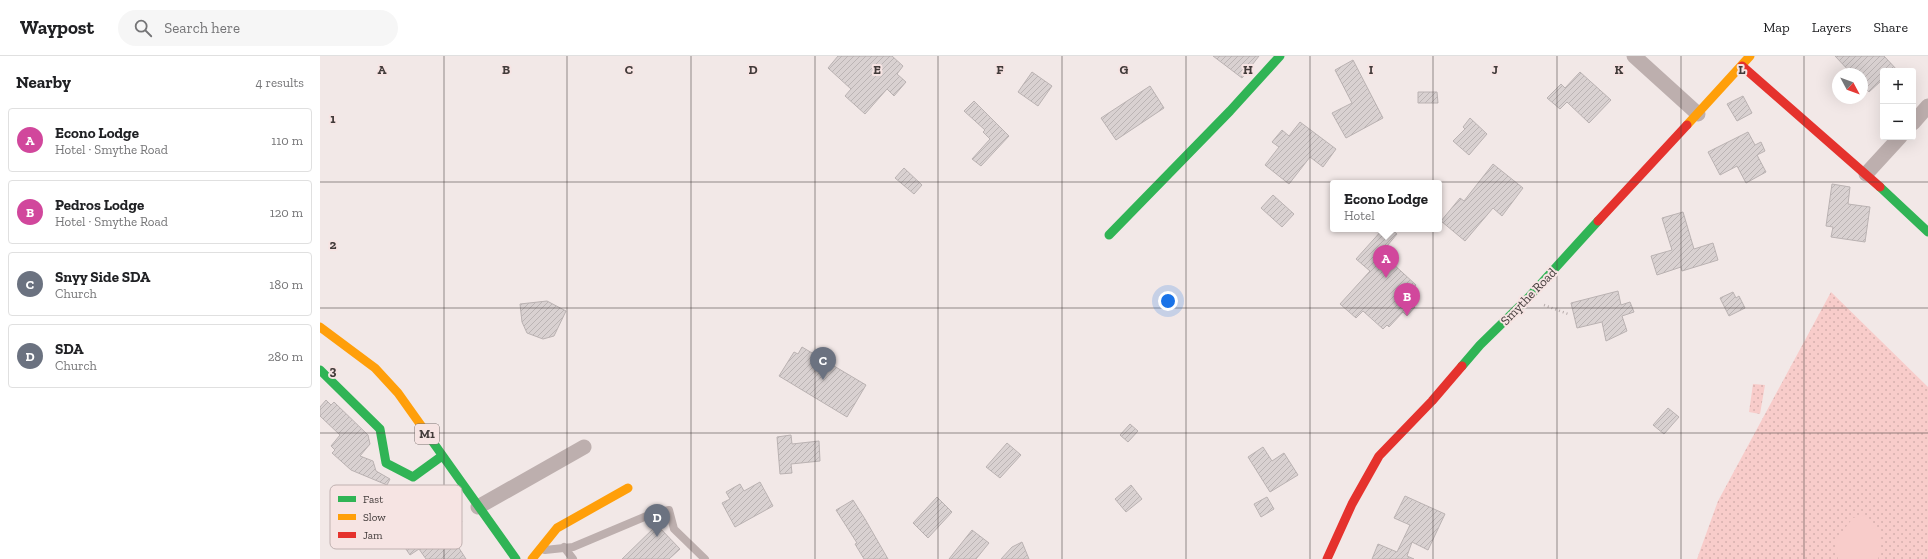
<!DOCTYPE html>
<html lang="en">
<head>
<meta charset="utf-8">
<style>
	:root { --surface:#fff; --page:#f6f6f6; --text:#202124; --muted:#757577; --line:#e0e0e0; --accent:#2563eb }
	body { margin:0; font-family:"Zilla Slab",serif; background:var(--page); color:var(--text) }
	.controls { position:absolute; right:12px; top:12px; display:grid; overflow:hidden; border-radius:4px; box-shadow:0 4px 16px #0002 }
	.controls button { width:36px; height:36px; display:grid; place-items:center; padding:0; border:0; border-bottom:1px solid var(--line); background:var(--surface); color:var(--text); font:20px sans-serif }
	.compass { position:absolute; left:1512px; top:12px; width:36px; height:36px; border-radius:50%; background:var(--surface); box-shadow:0 4px 16px #0002; rotate:131deg }
	.you { position:absolute; left:848px; top:245px; width:14px; height:14px; margin:-10px; border:3px solid #fff; border-radius:50%; background:#1a73e8; box-shadow:0 0 0 6px #1a73e833 }
	.badge { display:grid; place-items:center; width:26px; height:26px; border-radius:50%; background:var(--accent); color:#fff; font-size:13px; font-weight:700 }
	.pin { position:absolute; translate:-50% -33px; filter:drop-shadow(0 1px 2px #0008) }
	.pin::after { content:''; position:absolute; top:21px; width:14px; height:12px; background:inherit; clip-path:polygon(0 0,100% 0,50% 100%) }
	.popup { position:absolute; left:1010px; top:124px; width:112px; height:52px; box-sizing:border-box; display:grid; place-content:center; border-radius:4px; background:var(--surface); filter:drop-shadow(0 1px 3px #0005); font-size:13px; white-space:nowrap; color:var(--muted) }
	.popup b { font-size:15px; color:var(--text) }
	.popup::after { content:''; position:absolute; left:50%; top:100%; margin-left:-8px; border:8px solid transparent; border-top-color:var(--surface) }
	.list { margin:0; padding:0; list-style:none }
	h2 { display:flex; justify-content:space-between; align-items:center; height:52px; margin:0; padding:0 16px; font-size:17px }
	h2 small { font-size:13px; font-weight:400; color:var(--muted) }
	.list li { display:grid; grid-template-columns:26px 1fr auto; gap:12px; align-items:center; box-sizing:border-box; height:64px; margin:0 8px 8px; padding:0 8px; border:1px solid var(--line); border-radius:4px }
	.list b { display:block; font-size:15px; white-space:nowrap }
	.list p { margin:0; font-size:13px; white-space:nowrap; color:var(--muted) }
	.list em { font-size:13px; font-style:normal; color:var(--muted) }
	.icon { flex:none; width:22px; height:22px; fill:none; stroke:currentColor; stroke-width:2; stroke-linecap:round; stroke-linejoin:round }
	.map { position:relative; flex:none; width:1608px; height:503px; overflow:hidden }
	header { display:flex; align-items:center; gap:24px; box-sizing:border-box; height:56px; padding:0 20px; background:var(--surface); border-bottom:1px solid var(--line) }
	header strong { font-size:19px }
	nav { display:flex; gap:22px; margin-inline-start:auto; font-size:14px }
	.search { width:280px; height:36px; background:var(--page); display:flex; align-items:center; gap:10px; box-sizing:border-box; padding:0 14px; border-radius:22px; color:var(--muted); font-size:15px }
	main { display:flex }
	aside { flex:1; background:var(--surface) }
	.map>svg:first-child { display:block }
</style>
</head>
<body>
<header>
<strong>Waypost</strong>
<div class="search"><svg class="icon" aria-label="search" viewBox="0 0 24 24"><circle cx="10" cy="10" r="6"/><path d="M15 15l6 6"/></svg>Search here</div>
<nav><a>Map</a><a>Layers</a><a>Share</a></nav>
</header>
<main>
<aside>
<h2>Nearby<small>4 results</small></h2>
<ul class="list">
<li><span class="badge" style="background:#d1479c">A</span><div><b>Econo Lodge</b><p>Hotel · Smythe Road</p></div><em>110 m</em></li>
<li><span class="badge" style="background:#d1479c">B</span><div><b>Pedros Lodge</b><p>Hotel · Smythe Road</p></div><em>120 m</em></li>
<li><span class="badge" style="background:#6b7280">C</span><div><b>Snyy Side SDA</b><p>Church</p></div><em>180 m</em></li>
<li><span class="badge" style="background:#6b7280">D</span><div><b>SDA</b><p>Church</p></div><em>280 m</em></li>
</ul>
</aside>
<div class="map">
<svg width="1608" height="503" viewBox="0 0 1608 503">
	<defs>
		<pattern id="grass-dots" width="8" height="8" patternUnits="userSpaceOnUse"><rect width="8" height="8" fill="#f8ccca"/><path d="M2 2h.1M6 6h.1" fill="none" stroke="#d6b0ae" stroke-width="1.8" stroke-linecap="round"/></pattern>
		<pattern id="building-hatch" width="6" height="6" patternUnits="userSpaceOnUse"><rect width="6" height="6" fill="#d9d1d1"/><path d="M-1 1l2-2M0 6l6-6M5 7l2-2" fill="none" stroke="#bbb4b4"/></pattern>
	</defs>
	<rect width="100%" height="100%" fill="#f2e8e7"/>
	<!-- grass -->
	<path fill="url(#grass-dots)" d="M1511,236l97,95v172h-231l21,-58z
		M1433,328l12,1 -5,29 -11,-2z"/>
	<!-- pitch -->
	<path fill="#f8ccca" d="M1546,459c14,16 19,23 12,44h-40l-3,-15 7,-12 11,-14z"/>
	<!-- building -->
	<path fill="url(#building-hatch)" stroke="#bab2b2" d="M518,0h54l11,10 -6,8 9,8 -12,14 -7,-7 -22,25 -20,-18 6,-7 -23,-21z
		M893,0h46l-17,22z
		M1515,0h49l14,15h-15v8l-14,13 -7,-7v-11h-10z
		M1033,4l30,58 -37,20 -14,-25 20,-10 -17,-33z
		M712,16l20,14 -14,20 -20,-14z
		M1260,16l31,28 -22,23 -22,-21 -7,7 -13,-11 14,-14 4,4z
		M830,30l14,22 -48,32 -15,-22z
		M1098,36h19l1,11h-20z
		M1423,40l9,17 -15,8 -10,-17z
		M654,45l35,35 -28,30 -9,-7 18,-20 -7,-7 2,-2 -21,-19z
		M1150,62l17,16 -18,21 -16,-14 12,-12 -2,-2z
		M980,66l36,27 -13,18 -13,-10 -21,27 -24,-19 14,-18 -7,-5 10,-12 7,6z
		M1428,76l7,13 6,-3 4,9 -8,4 9,17 -20,11 -9,-17 -17,9 -12,-23z
		M1173,108l30,24 -21,28 -9,-8 -28,33 -24,-20 19,-23 4,3z
		M584,112l18,17 -8,9 -19,-16z
		M1512,128l18,3 -2,17 22,3 -5,35 -34,-5 2,-10 -7,-1z
		M953,139l21,19 -12,13 -21,-19z
		M1363,156l11,37 19,-6 5,17 -36,11 -1,-4 -24,8 -6,-19 21,-6 -10,-32z
		M1063,173h8l6,5 -10,12 9,8 -6,7 26,24 -6,7 6,6 -5,6 4,3 -8,9 -4,-4 -14,15 -2,-2 -4,4 -20,-18 -7,7 -16,-14 30,-33 -14,-12z
		M1298,235l3,14 9,-3 4,10 -12,4 5,15 -21,10 -4,-19 -25,6 -6,-25z
		M1413,236l3,6 3,-2 6,12 -16,8 -9,-18z
		M227,245l19,10 -12,25 -11,3 -16,-6 -5,-11 -2,-18z
		M482,291l64,38 -19,32 -68,-41 15,-24 4,2z
		M6,344l5,5 3,-3 34,33 2,9 -10,12 13,5 3,10 14,8 -3,6 -36,-15 -19,-17 3,-3 -4,-4 9,-11 -20,-19v-9z
		M1348,352l11,9 -15,17 -11,-9z
		M810,368l8,7 -10,11 -8,-7z
		M471,379l1,9 27,-3 1,20 -29,3 1,9 -12,1 -3,-37z
		M687,387l14,12 -21,23 -14,-11z
		M943,391l9,14 12,-8 14,22 -28,17 -22,-35z
		M440,426l13,24 -38,21 -13,-24 8,-4 -4,-7 14,-8 4,7z
		M811,429l11,14 -16,13 -11,-13z
		M1085,440l40,18 -17,36 -16,-8 -5,14 7,3h-42l6,-15 19,8 13,-27 -16,-7z
		M617,441l15,15 -24,26 -15,-15z
		M947,441l7,12 -13,8 -7,-13z
		M533,444l12,19 23,40h-24l-9,-15 2,-1 -21,-33z
		M129,446l13,20 -14,9 18,28h-40l-7,-10 -9,6 -13,-19 18,-11 -2,-4 18,-12 3,3z
		M337,469l23,24 -11,10h-47z
		M652,474l17,13 -13,16h-27z
		M702,486l7,17h-28l11,-12z"/>
	<g fill="none" stroke-linecap="round" stroke-linejoin="round">
		<!-- path -->
		<path stroke="#b7acac" stroke-width="2.5" stroke-dasharray="1 3" stroke-linecap="butt" d="M1224,249l24,9"/>
		<!-- lane -->
		<path stroke="#bdafae" stroke-width="8" d="M244,491l9,12
			M225,494l28,-3 76,-32 20,-5 5,19 31,30"/>
		<!-- street -->
		<path stroke="#bdafae" stroke-width="15" d="M1314,0l64,58
			M1593,67l15,-17
			M1546,118l34,-37
			M158,451l106,-60"/>
		<!-- fast -->
		<path stroke="#30b455" stroke-width="9" d="M1560,131l48,45
			M789,179l121,-124 50,-55
			M1142,310l18,-21 48,-47 70,-77
			M0,314l60,59 6,34 27,14 29,-21
			M110,382l86,121"/>
		<!-- slow -->
		<path stroke="#ff9f0a" stroke-width="9" d="M1367,69l63,-69
			M0,271l55,41 23,25 32,45
			M212,503l25,-31 71,-40"/>
		<!-- jam -->
		<path stroke="#e5322d" stroke-width="9" d="M1422,10l138,121
			M1278,165l89,-96
			M1007,503l25,-55 27,-48 53,-55 30,-35"/>
	</g>
	<!-- grid -->
	<path fill="none" stroke="#423b3a" stroke-width="1" stroke-opacity="0.55" d="M124,0v503M247,0v503M371,0v503M495,0v503M618,0v503M742,0v503M866,0v503M990,0v503M1113,0v503M1237,0v503M1361,0v503M1484,0v503M0,126h1608M0,252h1608M0,377h1608"/>
	<g text-anchor="middle" stroke-width="4" stroke-linejoin="round" paint-order="stroke">
		<!-- shield labels -->
		<rect fill="#f6e4e3" stroke="#786e6d" stroke-width="1" x="95" y="368" width="24" height="20" rx="3"/>
		<g font-size="12" font-weight="bold" fill="#423b3a">
			<text x="107" y="382">M1</text>
		</g>
		<!-- street labels -->
		<g font-size="13" fill="#423b3a" stroke="#f6e4e3">
			<text transform="translate(1208 240) rotate(-46)" y="5">Smythe Road</text>
		</g>
	</g>
	<!-- legend -->
	<rect x="10" y="429" width="132" height="64" rx="6" fill="#f6e4e3" stroke="#c0b1b0" stroke-width="1"/>
	<rect x="18" y="440" width="18" height="6" fill="#30b455"/>
	<rect x="18" y="458" width="18" height="6" fill="#ff9f0a"/>
	<rect x="18" y="476" width="18" height="6" fill="#e5322d"/>
	<g font-size="11" fill="#423b3a">
		<text x="43" y="447">Fast</text>
		<text x="43" y="465">Slow</text>
		<text x="43" y="483">Jam</text>
	</g>
	<g font-size="13" text-anchor="middle" font-weight="bold" fill="#423b3a" stroke="#f6e4e3" stroke-width="4" stroke-linejoin="round" paint-order="stroke">
		<text x="62" y="18">A</text>
		<text x="186" y="18">B</text>
		<text x="309" y="18">C</text>
		<text x="433" y="18">D</text>
		<text x="557" y="18">E</text>
		<text x="680" y="18">F</text>
		<text x="804" y="18">G</text>
		<text x="928" y="18">H</text>
		<text x="1051" y="18">I</text>
		<text x="1175" y="18">J</text>
		<text x="1299" y="18">K</text>
		<text x="1422" y="18">L</text>
		<text x="13" y="67">1</text>
		<text x="13" y="193">2</text>
		<text x="13" y="319">3</text>
	</g>
</svg>
<div class="controls">
<button>+</button>
<button>−</button>
</div>
<svg class="compass" viewBox="-18 -18 36 36"><path d="M0-13l5 13h-10z" fill="#e53935"/><path d="M0 13l5-13h-10z" fill="#757577"/></svg>
<div class="you"></div>
<div class="pin badge" style="left:1066px;top:222px;background:#d1479c">A</div>
<div class="popup"><b>Econo Lodge</b>Hotel</div>
<div class="pin badge" style="left:1087px;top:260px;background:#d1479c">B</div>
<div class="pin badge" style="left:503px;top:324px;background:#6b7280">C</div>
<div class="pin badge" style="left:337px;top:481px;background:#6b7280">D</div>
</div>
</main>
</body>
</html>
